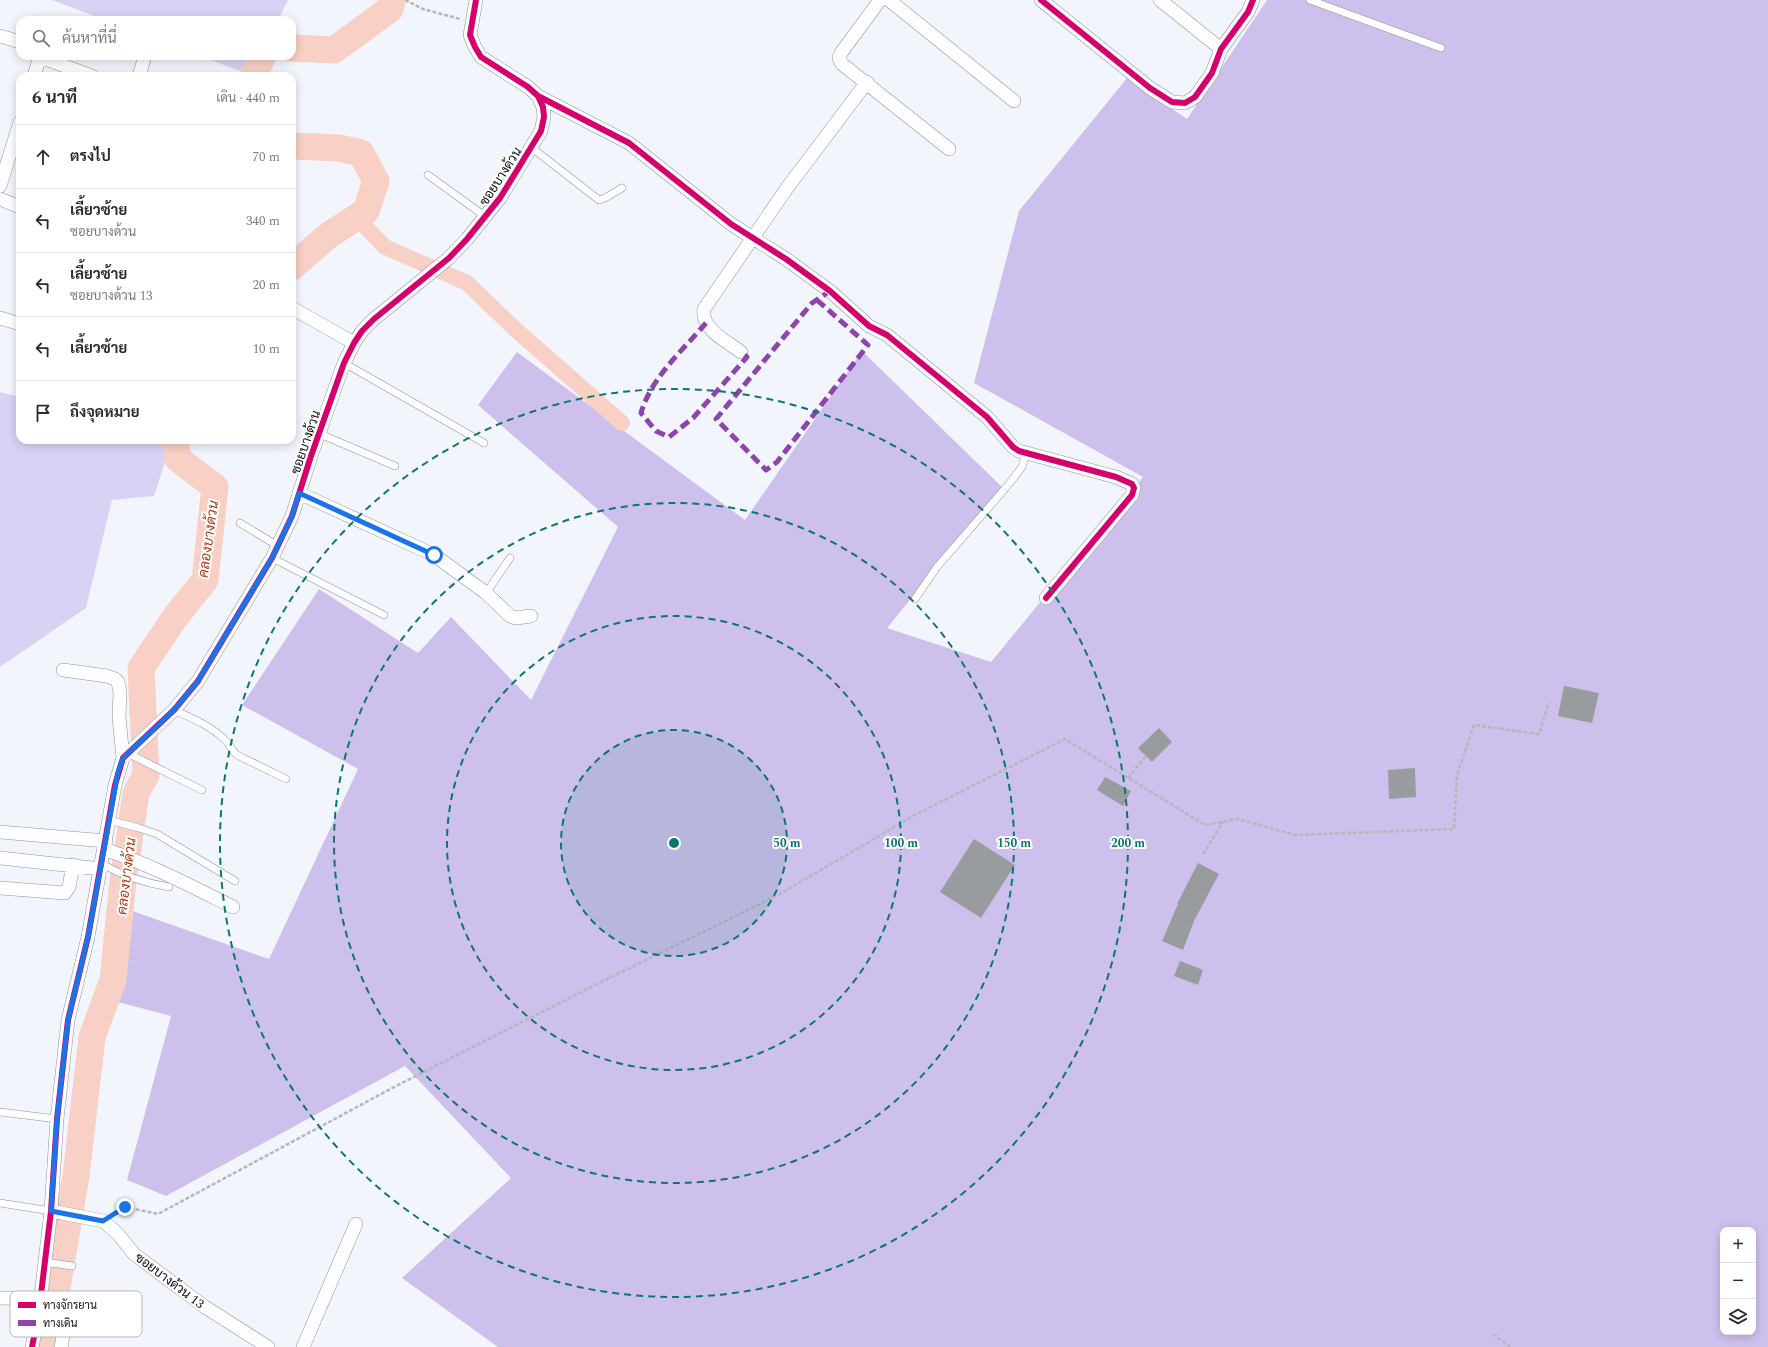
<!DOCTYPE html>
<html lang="th">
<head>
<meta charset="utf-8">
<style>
	:root { --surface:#fff; --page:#f2f2f3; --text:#2b2b33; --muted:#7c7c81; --line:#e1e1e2 }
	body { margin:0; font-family:Spectral,Sarabun,serif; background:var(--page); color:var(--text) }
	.controls { position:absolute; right:12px; bottom:12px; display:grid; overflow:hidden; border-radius:8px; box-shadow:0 2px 10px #0003 }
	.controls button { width:36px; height:36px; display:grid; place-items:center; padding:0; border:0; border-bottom:1px solid var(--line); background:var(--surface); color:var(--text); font:20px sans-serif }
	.stop { position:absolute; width:12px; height:12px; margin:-9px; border:3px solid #1a73e8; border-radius:50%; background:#fff }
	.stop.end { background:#1a73e8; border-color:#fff; box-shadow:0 1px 4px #0008 }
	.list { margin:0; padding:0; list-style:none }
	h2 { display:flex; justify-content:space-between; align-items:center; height:52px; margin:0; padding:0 16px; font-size:17px }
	h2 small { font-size:13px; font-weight:400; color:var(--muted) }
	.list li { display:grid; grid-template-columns:26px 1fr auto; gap:12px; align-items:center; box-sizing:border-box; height:64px; padding:0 16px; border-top:1px solid var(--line) }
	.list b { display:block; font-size:15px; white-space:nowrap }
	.list p { margin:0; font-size:13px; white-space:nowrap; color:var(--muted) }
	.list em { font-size:13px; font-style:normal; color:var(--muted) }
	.icon { flex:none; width:22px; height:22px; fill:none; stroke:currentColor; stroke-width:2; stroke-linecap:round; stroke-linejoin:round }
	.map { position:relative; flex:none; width:1768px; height:1347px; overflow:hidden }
	.search { position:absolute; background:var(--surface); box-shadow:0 2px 10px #0003; left:16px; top:16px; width:280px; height:44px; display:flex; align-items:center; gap:10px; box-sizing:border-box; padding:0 14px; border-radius:12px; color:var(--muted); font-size:15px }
	.panel { position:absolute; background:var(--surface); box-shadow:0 2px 10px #0003; left:16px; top:72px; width:280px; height:372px; border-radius:12px }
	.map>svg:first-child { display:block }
</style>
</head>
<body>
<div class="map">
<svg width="1768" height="1347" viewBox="0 0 1768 1347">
	<rect width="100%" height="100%" fill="#f2f6fc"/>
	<!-- green -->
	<path fill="#dad2f4" d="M52,0h236l-10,20h-173z
		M200,56h62l-9,20z
		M0,392l20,5v43h152l-18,56 -42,4 -26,108 -86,59z"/>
	<!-- forest -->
	<path fill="#cec0ec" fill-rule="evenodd" d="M1267,0h501v1347h-1270l-96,-69 109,-100 -106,-112 -239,130 -39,-16 44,-164 -57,-15 10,-93 145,51 89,-190 -116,-64 77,-116 99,64 33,-36 80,83 87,-173 -140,-122 39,-53 228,168 117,-169 140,136 -115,141 104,34 152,-185 -169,-94 45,-172 108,-133 60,41zM1723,1230h30v102h-30z"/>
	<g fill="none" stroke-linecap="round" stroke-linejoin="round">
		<!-- canal -->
		<path stroke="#f8d0c6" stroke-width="16" d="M356,217l29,30 82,36 48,46 107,94"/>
		<!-- river -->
		<path stroke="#f8d0c6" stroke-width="27" d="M292,48l42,2 56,-41 2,-9
			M253,76l10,-20
			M292,146l47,2 22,5 15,28 -10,30 -37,24 -37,32
			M47,1347l29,-171 16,-139 21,-57 10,-99 13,-88 10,-18 -5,-107 35,-52 29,-36 10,-93 -37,-28 -3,-19"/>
	</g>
	<!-- building -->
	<path fill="#989c9f" d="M1564,686l35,7 -7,30 -34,-7z
		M1159,728l13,14 -20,20 -14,-14z
		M1415,768l1,29 -27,2 -1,-29z
		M1105,777l26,14 -8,15 -26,-16z
		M974,839l41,26 -34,53 -41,-26z
		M1198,863l21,11 -25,47 -11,29 -21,-9 16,-37h-1z
		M1180,961l23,9 -5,15 -24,-9z"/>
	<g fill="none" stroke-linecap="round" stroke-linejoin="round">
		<defs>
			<path id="service" d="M1310,0l131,48
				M532,148l67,52 6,-2 17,-10
				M428,175l58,42
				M344,363l140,80
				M320,434l75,32
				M240,523l38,23
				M272,558l112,57
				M486,593l24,-35
				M915,599l22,-32 72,-83 13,-17 4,-14
				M174,710c17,8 35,15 49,28 6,5 8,12 14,17l49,24
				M127,753l75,37
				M109,820l30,8 18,6 78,47
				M102,864c21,12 43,19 67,23
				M0,1112l57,7
				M0,1203l51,8
				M45,1262l27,4"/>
			<path id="minor" d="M880,0l-39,53 -2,5 3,6 107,85
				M889,0l125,101
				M1041,0l109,88 22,14 13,1 10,-6 17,-24 9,-24 27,-37 5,-12
				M1160,0l61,49
				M0,36l20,6
				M40,57l52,19
				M34,76l6,-20
				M139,76l6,-20
				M538,96l91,47 102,81 55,35 44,32 39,35 18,9 100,82 26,30 6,4 97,26 16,7 2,4 -2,7 -86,103
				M0,186l20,-64
				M0,199l20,8
				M292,308l62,35
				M0,318l20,6
				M741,352c-14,-11 -40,-22 -37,-43l83,-121 80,-106
				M299,493l135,62 52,38 24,23 6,2 15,-2
				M63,670l44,6 8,3 3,3 2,10 -1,25 4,41
				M0,832l106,9
				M104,849c45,15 87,37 129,58
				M0,858l101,11
				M0,888l65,5 4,-6 4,-22
				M51,1211l52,10 15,13 16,20 71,53 63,40
				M0,1298l40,1
				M39,1311c20,8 28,13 22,36
				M32,1347l7,-36 12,-100 6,-92 11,-99 20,-83 27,-152 8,-27 51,-48 24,-29 74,-123 20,-42 19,-60 33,-93 10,-20 8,-12 12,-12 75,-61 18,-19 33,-41 41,-67 3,-14 -1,-10 -5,-11 -10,-9 -47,-30 -6,-10 -5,-12 6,-35
				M303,1347l53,-123"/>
		</defs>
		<!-- service casing -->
		<use href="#service" stroke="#919295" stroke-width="8"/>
		<!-- minor casing -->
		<use href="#minor" stroke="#919295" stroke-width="14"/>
		<!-- path -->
		<path stroke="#b6b7b8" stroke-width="2.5" stroke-dasharray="4 2" stroke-linecap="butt" d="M405,0l18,9 37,10
			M1128,778l18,-22
			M1203,854l20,-32
			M114,1214l11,-7 33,7 238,-128 203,-103 179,-88 137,-80 150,-76 140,86 33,-6 57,16 159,-6 3,-54 17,-50 65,9 10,-32
			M1493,1334l17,13"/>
		<!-- service -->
		<use href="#service" stroke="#fdfeff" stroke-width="7"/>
		<!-- minor -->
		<use href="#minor" stroke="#fdfeff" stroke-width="13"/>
		<!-- quiet -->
		<path stroke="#8e44ad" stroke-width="5" stroke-dasharray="10 5" stroke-linecap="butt" d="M817,300l51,45 -91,117 -11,8 -50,-51 96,-116 18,-12
			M706,323c-24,28 -55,55 -65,90l15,18 13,6 24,-19 54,-61 -6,-5"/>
		<defs>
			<path id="cycleway" d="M1041,0l109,88 22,14 13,1 10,-6 17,-24 9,-24 27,-37 5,-12
				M538,96l91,47 102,81 55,35 44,32 39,35 18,9 100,82 26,30 6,4 97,26 16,7 2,4 -2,7 -86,103
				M32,1347l7,-36 12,-100 6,-92 11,-99 20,-83 27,-152 8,-27 51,-48 24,-29 74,-123 20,-42 19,-60 33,-93 10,-20 8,-12 12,-12 75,-61 18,-19 33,-41 41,-67 3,-14 -1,-10 -5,-11 -10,-9 -47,-30 -6,-10 -5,-12 6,-35"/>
		</defs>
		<!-- cycleway casing -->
		<use href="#cycleway" stroke="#fff" stroke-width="8"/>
		<!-- cycleway -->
		<use href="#cycleway" stroke="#d6006c" stroke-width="6"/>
	</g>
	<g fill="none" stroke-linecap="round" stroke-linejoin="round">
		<!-- route -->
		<path stroke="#1a73e8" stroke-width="5" d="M125,1207l-22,14 -52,-10 6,-92 11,-99 20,-83 30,-165 5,-14 51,-48 24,-29 74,-123 20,-42 7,-23 135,62"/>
	</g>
	<!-- distance rings -->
	<circle cx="674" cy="843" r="113" fill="#0f766e" fill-opacity=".12"/>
	<g fill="none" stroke="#0f766e" stroke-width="2" stroke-dasharray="7 5">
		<circle cx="674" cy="843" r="113"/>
		<circle cx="674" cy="843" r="227"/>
		<circle cx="674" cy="843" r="340"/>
		<circle cx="674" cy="843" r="454"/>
	</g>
	<g text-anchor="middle" stroke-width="4" stroke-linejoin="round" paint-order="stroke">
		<!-- street labels -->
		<g font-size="13" fill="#0e0e0e" stroke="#fff">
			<text transform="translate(500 176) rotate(-57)" y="5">ซอยบางด้วน</text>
			<text transform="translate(305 442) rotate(-71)" y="5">ซอยบางด้วน</text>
			<text transform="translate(170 1280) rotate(37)" y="5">ซอยบางด้วน 13</text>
		</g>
		<!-- water labels -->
		<g font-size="14" font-style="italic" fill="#aa370d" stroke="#fff">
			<text transform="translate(208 539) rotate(-82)" y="5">คลองบางด้วน</text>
			<text transform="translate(126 876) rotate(-83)" y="5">คลองบางด้วน</text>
		</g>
	</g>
	<!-- legend -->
	<rect x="10" y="1291" width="132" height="46" rx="6" fill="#fff" stroke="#b7b7b7" stroke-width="1"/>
	<rect x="18" y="1302" width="18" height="6" fill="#d6006c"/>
	<rect x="18" y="1320" width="18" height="6" fill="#8e44ad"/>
	<g font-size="11" fill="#0e0e0e">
		<text x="43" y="1309">ทางจักรยาน</text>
		<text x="43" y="1327">ทางเดิน</text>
	</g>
	<circle cx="674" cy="843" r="6" fill="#0f766e" stroke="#fff" stroke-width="2"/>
	<g font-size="12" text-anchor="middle" font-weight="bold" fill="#0f766e" stroke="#fff" stroke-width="4" stroke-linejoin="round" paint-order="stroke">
		<text x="787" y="847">50 m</text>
		<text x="901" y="847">100 m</text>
		<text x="1014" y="847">150 m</text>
		<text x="1128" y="847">200 m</text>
	</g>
</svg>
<div class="controls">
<button>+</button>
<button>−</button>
<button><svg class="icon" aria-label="layers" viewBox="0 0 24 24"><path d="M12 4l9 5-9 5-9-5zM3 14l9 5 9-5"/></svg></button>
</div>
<div class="stop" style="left:434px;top:555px"></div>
<div class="stop end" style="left:125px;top:1207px"></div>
<div class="search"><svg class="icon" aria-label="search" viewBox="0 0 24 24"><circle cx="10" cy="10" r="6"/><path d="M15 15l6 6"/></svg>ค้นหาที่นี่</div>
<section class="panel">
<h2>6 นาที<small>เดิน · 440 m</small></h2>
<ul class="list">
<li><svg class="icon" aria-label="ahead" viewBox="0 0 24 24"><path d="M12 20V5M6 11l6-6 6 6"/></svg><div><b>ตรงไป</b></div><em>70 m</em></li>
<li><svg class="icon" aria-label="left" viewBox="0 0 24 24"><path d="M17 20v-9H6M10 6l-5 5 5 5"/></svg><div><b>เลี้ยวซ้าย</b><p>ซอยบางด้วน</p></div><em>340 m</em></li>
<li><svg class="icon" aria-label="left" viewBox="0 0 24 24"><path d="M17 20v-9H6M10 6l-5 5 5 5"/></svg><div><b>เลี้ยวซ้าย</b><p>ซอยบางด้วน 13</p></div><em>20 m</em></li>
<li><svg class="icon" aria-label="left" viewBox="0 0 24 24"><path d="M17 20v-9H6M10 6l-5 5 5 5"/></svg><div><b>เลี้ยวซ้าย</b></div><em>10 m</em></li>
<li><svg class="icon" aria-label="arrive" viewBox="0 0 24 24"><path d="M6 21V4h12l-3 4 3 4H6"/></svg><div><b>ถึงจุดหมาย</b></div></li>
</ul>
</section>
</div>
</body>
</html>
